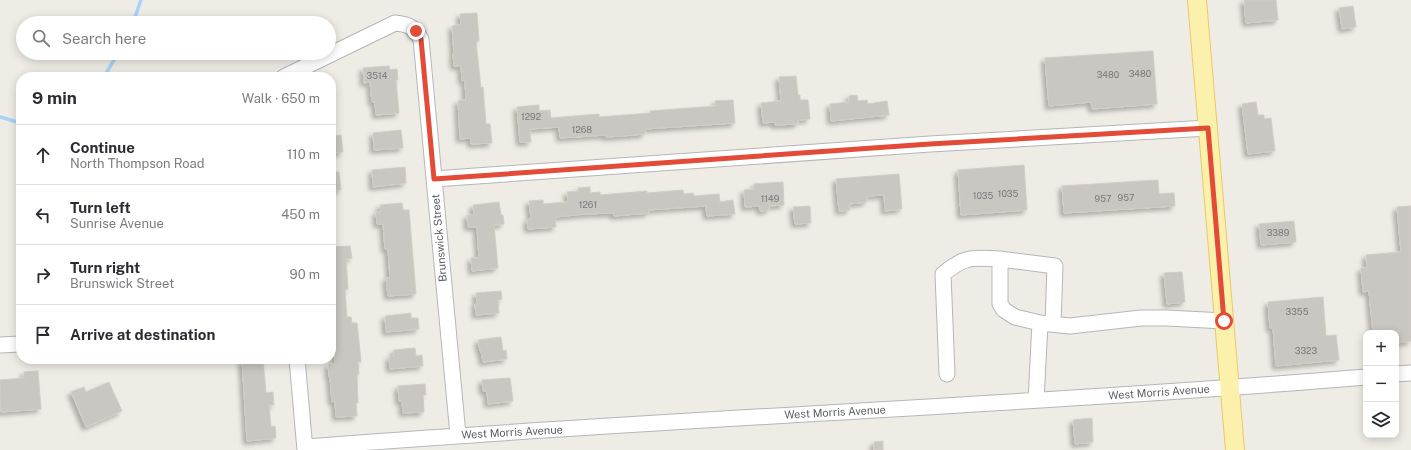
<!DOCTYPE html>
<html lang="en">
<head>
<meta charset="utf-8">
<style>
	:root { --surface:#fff; --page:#f7f7f7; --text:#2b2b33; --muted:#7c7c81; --line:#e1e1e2 }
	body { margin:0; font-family:"Public Sans",sans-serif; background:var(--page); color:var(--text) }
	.controls { position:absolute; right:12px; bottom:12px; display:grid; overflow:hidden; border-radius:8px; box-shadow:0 2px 10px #0003 }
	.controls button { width:36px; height:36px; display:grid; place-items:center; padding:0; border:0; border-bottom:1px solid var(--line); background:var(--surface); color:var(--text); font:20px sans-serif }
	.stop { position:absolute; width:12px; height:12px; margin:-9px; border:3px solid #e14b37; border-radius:50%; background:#fff }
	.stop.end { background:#e14b37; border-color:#fff; box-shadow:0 1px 4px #0008 }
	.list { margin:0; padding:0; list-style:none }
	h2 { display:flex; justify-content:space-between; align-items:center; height:52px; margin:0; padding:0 16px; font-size:17px }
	h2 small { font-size:13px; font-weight:400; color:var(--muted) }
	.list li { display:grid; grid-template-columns:26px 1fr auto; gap:12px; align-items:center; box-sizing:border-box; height:60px; padding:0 16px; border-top:1px solid var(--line) }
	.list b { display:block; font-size:15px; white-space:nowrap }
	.list p { margin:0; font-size:13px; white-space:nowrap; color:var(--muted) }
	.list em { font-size:13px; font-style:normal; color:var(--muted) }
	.icon { flex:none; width:22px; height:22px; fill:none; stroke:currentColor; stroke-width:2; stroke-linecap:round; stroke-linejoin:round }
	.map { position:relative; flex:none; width:1411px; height:450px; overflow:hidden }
	.search { position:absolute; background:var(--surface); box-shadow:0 2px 10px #0003; left:16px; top:16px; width:320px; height:44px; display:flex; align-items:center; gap:10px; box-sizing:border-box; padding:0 14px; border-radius:22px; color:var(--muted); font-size:15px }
	.panel { position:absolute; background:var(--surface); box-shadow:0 2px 10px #0003; left:16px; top:72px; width:320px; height:292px; border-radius:16px }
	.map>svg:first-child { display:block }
</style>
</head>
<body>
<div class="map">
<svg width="1411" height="450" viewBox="0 0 1411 450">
	<defs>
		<filter id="shadow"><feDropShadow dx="-3.5" dy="3.5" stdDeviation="2" flood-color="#0004"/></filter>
	</defs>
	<rect width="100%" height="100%" fill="#eeece4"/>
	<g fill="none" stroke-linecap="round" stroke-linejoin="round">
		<!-- stream -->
		<path stroke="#a7d3fb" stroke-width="3.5" d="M133,23l8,-23
			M104,77l14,-24
			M0,117l21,6"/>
	</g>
	<!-- building -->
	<path fill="#cac6c1" stroke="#d2cec3" filter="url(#shadow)" d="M1244,0h32l2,20 -32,3z
		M1353,6l3,21 -14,2 -3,-21z
		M477,13l2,28 -3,1 5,46 2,-1 3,37h4l2,19 -21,1v-6l-11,1 -2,-38 8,-1 -1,-20 -3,1 -1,-15h-7l-1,-12h1l-2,-28 9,-1 -1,-11z
		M1153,51l4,53 -65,5 -1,-7 -42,4 -4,-48z
		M389,66l1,4 7,-1 1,11h-2l3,33 -23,2 -1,-13h-3l-2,-20 -6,1 -1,-15z
		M796,76l2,19h2v5h8l2,19 -12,1v4l-23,1v-3l-12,1 -2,-20 20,-2 -2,-24z
		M857,95l1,6 9,-1 1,4 19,-3 2,14 -58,6 -1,-17 19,-2v-6z
		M733,100l2,23 -90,6v5l-23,2 -16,1v-2l-46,3 -1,-11 -29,2 1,13h-11l-3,-35 22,-2v6l11,-1 1,8 48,-4v3l52,-4 -1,-2 66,-5 -1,-5z
		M1256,102l2,13h6v4l7,-1 4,33 -27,3 -6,-50z
		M401,130l2,18 -29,2 -1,-17z
		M341,135l2,17 -12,1v-17z
		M1024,165l3,45 -66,5 -3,-45z
		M405,167l1,16 -33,4 -1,-17z
		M331,172h8l2,18h-10z
		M899,174l3,35 -17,2 -1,-16 -17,1v6l-18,2 1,6 -11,1 -3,-32z
		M1158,180l1,14 15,-1 1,13 -111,7 -2,-27z
		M783,182l1,23 -15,1v4l-9,1v-5l-15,1 -1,-17 10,-1v-5z
		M590,187v6l10,-1v3l47,-4v2l36,-3 1,4 9,-1 1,3 25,-2 1,8 13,-2 2,14 -28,2 -1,-10 -58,4 1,3 -35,3 -1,-3 -28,1 -30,3 1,10 -28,2 -1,-9 4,-1 -2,-18 14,-1v4l25,-2 -1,-10 12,-1 -1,-3z
		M499,202l2,13h2l1,9 -10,1 4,43 -26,3 -1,-13h8l-2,-31h-9l-1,-12h7l-1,-10z
		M402,203l1,7h6l7,84 -28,2 -2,-18h4l-2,-29h-3l-2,-25h-6l-1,-12h5l-1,-7z
		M810,206l1,17 -16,1 -2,-17z
		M1411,206v135l-15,2v-10h-23l-4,-42 -6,1 -2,-24h6l-1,-13 35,-3 -4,-45z
		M1294,221l2,21 -35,3 -2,-21z
		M350,246l2,12 -6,1 2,30 -3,1 2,27h4l1,6h5l3,28 1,11h-3l1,12 -2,1 1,28h-2l1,13 -21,1 -1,-16 -3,1 -2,-25h-1l-1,-13h7l-2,-27 -2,1v-91z
		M1182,272l3,30 -18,2 -3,-31z
		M501,291l1,8 -4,1 1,13 -23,2 -1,-11 2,-1 -1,-10z
		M1323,297l3,39 10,-1 3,25 -63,6 -3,-38h-3l-2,-26z
		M411,313v5h7l1,11 -33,3 -1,-16z
		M501,337l2,14 3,-1 1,9 -24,3 -2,-11h-1l-2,-11z
		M415,348l1,8 6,-1 1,11 -33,3 -1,-12 5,-1v-6z
		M242,359h21l3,34 7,-1 1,13h-5l2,22 4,-1 1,12 -29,3z
		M38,371l3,38 -40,3 -1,-32 24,-2v-6z
		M510,378l3,23 -25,3 -1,-13h-4l-1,-11z
		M109,382l13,29 -36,16 -15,-35 13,-5 2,5z
		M425,384l1,11h-3l1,17 -21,1 -1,-12h-3l-1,-15z
		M1092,418l1,24 -18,2 -2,-24z
		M883,441v9h-9v-8z"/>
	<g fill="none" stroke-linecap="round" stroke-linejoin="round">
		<defs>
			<path id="minor" d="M284,77l111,-54c13,1 19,4 26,16l37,396
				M434,179l496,-35 278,-16
				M1000,259l55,7 -2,58
				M0,345l21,-1
				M297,359l8,91
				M947,374l-4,-100c23,-19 29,-16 57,-15v45l4,6 11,7 25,6 30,3 71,-8h26l57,3
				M1396,374l15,-1
				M1036,400l4,-77
				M305,447c353,-28 708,-41 1061,-70"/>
			<path id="major" d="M1197,0l38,450"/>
		</defs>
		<!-- minor casing -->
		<use href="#minor" stroke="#b5b6bb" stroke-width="17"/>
		<!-- major casing -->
		<use href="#major" stroke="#ebc960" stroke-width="20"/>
		<!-- minor -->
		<use href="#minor" stroke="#fff" stroke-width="15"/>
		<!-- major -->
		<use href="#major" stroke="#fbf1ac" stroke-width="18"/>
	</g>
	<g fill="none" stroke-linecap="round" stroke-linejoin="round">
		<!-- route -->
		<path stroke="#e14b37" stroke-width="5" d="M416,31l5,8 13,140 496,-35 278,-16 16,193"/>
	</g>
	<g text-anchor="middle" stroke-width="3.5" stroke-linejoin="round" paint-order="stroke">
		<!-- number labels -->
		<g font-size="9" fill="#78797b">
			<text x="1140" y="77">3480</text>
			<text x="1108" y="78">3480</text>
			<text x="377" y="79">3514</text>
			<text x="531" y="120">1292</text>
			<text x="582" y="133">1268</text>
			<text x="1008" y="197">1035</text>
			<text x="983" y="199">1035</text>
			<text x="1126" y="201">957</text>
			<text x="770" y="202">1149</text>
			<text x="1103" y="202">957</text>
			<text x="588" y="208">1261</text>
			<text x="1278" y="236">3389</text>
			<text x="1297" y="315">3355</text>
			<text x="1306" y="354">3323</text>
		</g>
		<!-- street labels -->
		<g font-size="11" fill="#5c5f64" stroke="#fff">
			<text transform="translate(439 238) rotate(-95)" y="4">Brunswick Street</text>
			<text transform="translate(1159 392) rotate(-4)" y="4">West Morris Avenue</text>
			<text transform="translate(835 412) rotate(-3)" y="4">West Morris Avenue</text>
			<text transform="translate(512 432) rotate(-3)" y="4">West Morris Avenue</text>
		</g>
	</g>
</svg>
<div class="controls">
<button>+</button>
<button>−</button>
<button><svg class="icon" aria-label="layers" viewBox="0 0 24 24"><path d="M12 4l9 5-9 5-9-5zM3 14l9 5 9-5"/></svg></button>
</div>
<div class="stop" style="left:1224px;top:321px"></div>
<div class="stop end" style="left:416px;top:31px"></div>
<div class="search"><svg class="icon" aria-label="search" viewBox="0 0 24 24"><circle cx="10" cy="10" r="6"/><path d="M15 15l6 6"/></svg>Search here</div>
<section class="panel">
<h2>9 min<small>Walk · 650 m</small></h2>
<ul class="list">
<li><svg class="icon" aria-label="ahead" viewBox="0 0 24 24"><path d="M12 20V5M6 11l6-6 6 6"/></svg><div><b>Continue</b><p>North Thompson Road</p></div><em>110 m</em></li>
<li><svg class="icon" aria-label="left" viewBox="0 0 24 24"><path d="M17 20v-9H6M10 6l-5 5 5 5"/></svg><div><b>Turn left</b><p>Sunrise Avenue</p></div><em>450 m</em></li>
<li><svg class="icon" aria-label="right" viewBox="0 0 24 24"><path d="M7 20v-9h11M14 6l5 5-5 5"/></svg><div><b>Turn right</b><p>Brunswick Street</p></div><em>90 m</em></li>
<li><svg class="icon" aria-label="arrive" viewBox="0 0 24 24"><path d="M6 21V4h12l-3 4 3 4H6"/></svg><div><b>Arrive at destination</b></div></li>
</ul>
</section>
</div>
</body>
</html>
